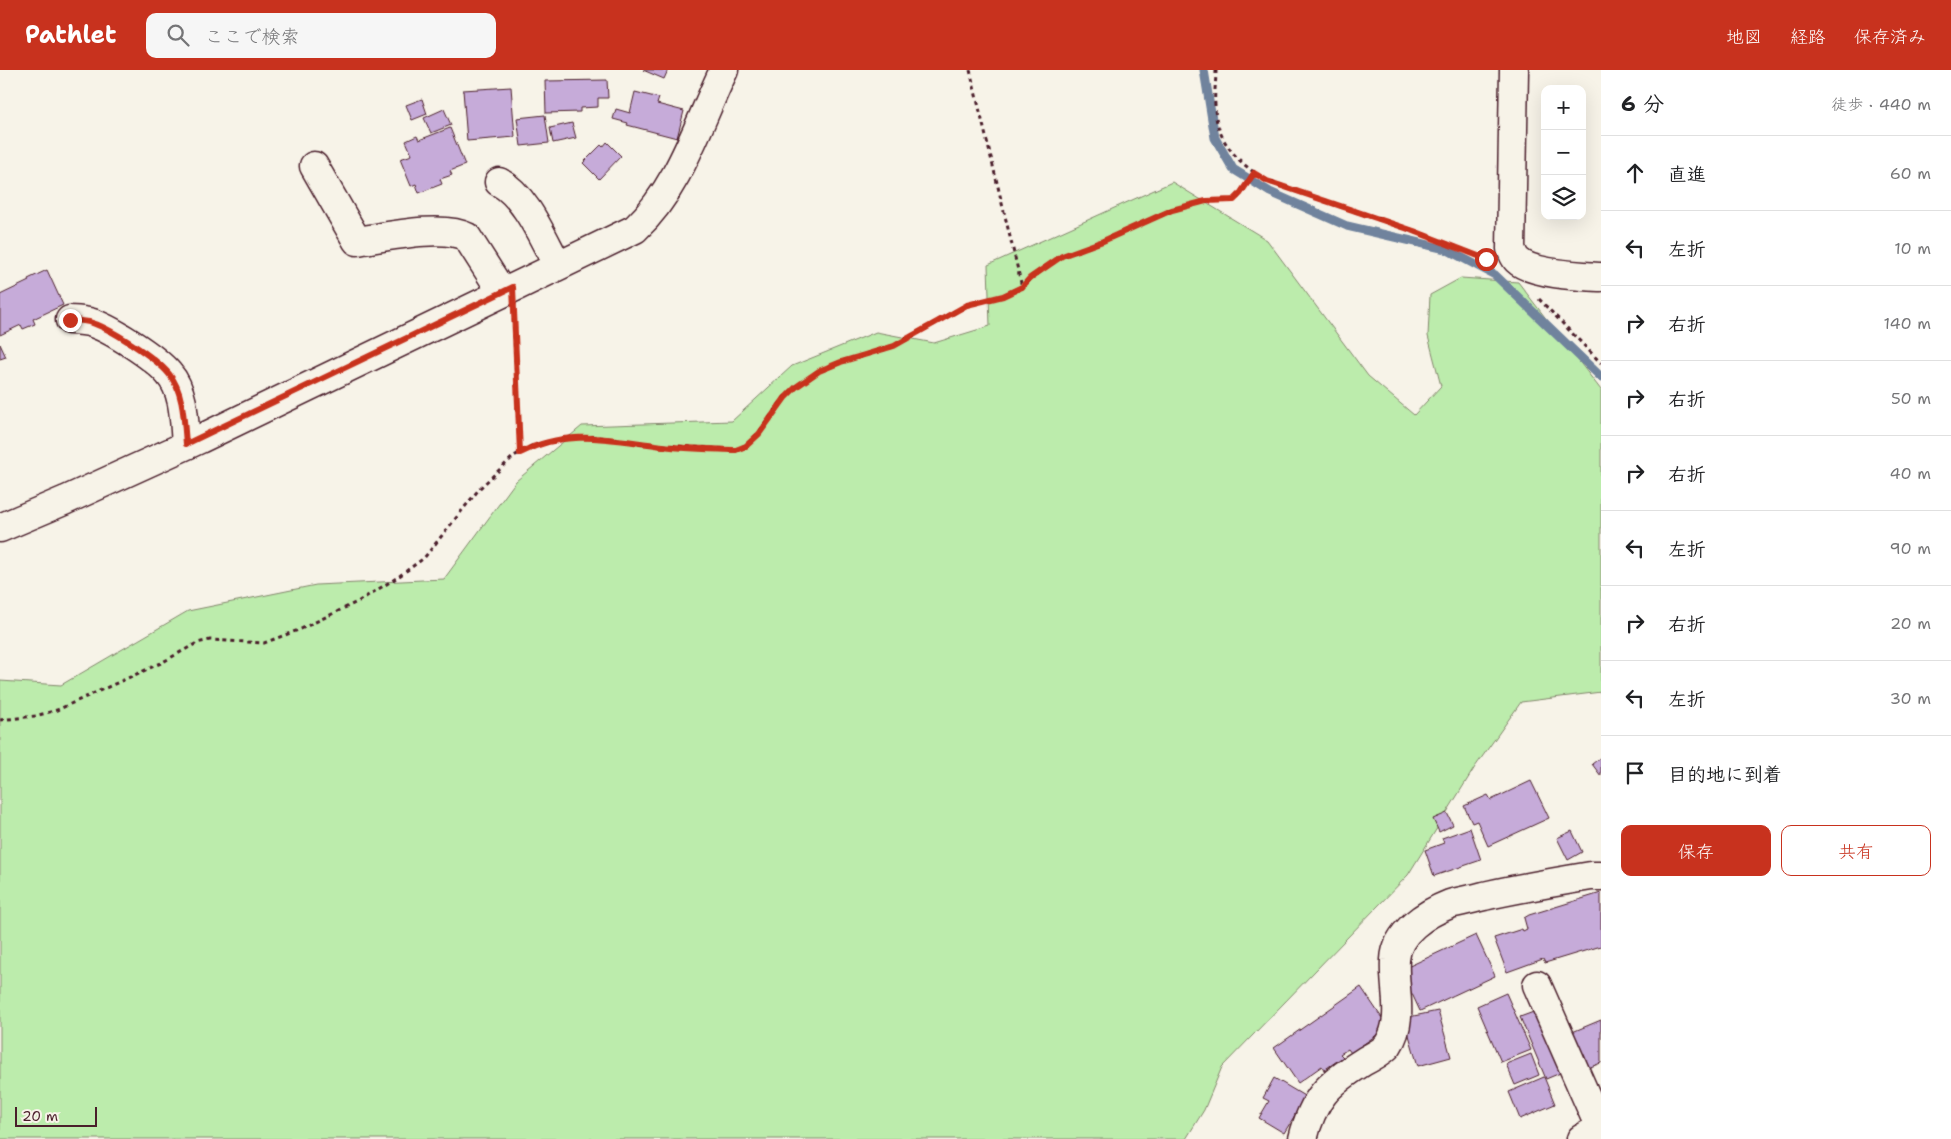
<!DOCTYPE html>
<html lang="ja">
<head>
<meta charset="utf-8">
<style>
	:root { --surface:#fff; --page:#f6f6f6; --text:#202124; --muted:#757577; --line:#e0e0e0; --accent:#c8321e }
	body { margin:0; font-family:"Shantell Sans","Klee One",sans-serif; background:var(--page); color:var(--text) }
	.controls { position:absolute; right:15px; top:15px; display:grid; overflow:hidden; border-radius:10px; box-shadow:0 5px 20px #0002 }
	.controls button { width:45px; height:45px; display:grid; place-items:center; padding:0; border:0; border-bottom:1px solid var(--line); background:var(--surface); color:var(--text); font:25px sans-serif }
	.scale { position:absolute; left:15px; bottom:12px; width:82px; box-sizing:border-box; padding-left:5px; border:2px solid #4a1f2b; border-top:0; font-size:14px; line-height:18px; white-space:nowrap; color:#4a1f2b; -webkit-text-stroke:4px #f7f3e8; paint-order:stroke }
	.stop { position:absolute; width:15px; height:15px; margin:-11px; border:4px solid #c8321e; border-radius:50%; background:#fff }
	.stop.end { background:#c8321e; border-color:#fff; box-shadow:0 1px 5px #0008 }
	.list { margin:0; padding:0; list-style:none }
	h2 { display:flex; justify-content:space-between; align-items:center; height:65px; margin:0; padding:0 20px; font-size:21px }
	h2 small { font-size:16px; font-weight:400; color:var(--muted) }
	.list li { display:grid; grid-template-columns:32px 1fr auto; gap:15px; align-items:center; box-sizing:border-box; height:75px; padding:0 20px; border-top:1px solid var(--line) }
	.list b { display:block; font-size:19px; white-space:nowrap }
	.list em { font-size:16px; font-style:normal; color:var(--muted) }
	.actions { display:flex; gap:10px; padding:15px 20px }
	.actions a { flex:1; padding:11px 0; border:1px solid var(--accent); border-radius:10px; text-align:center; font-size:18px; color:var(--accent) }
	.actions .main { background:var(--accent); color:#fff }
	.icon { flex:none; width:28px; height:28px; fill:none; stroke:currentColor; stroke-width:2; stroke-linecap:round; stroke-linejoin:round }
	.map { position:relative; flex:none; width:1601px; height:1069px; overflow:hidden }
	header { display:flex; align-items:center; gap:30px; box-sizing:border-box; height:70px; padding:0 25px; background:var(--accent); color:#fff }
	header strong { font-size:24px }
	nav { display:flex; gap:28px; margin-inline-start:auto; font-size:18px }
	.search { width:350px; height:45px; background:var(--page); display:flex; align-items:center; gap:12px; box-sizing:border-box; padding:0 18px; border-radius:10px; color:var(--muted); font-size:19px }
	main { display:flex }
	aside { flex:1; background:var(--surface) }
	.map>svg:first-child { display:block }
</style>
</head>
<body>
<header>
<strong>Pathlet</strong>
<div class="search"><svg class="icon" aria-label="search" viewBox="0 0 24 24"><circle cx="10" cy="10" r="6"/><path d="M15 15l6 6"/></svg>ここで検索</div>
<nav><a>地図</a><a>経路</a><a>保存済み</a></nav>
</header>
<main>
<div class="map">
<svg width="1601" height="1069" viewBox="0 0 1601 1069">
	<rect width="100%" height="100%" fill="#f7f3e8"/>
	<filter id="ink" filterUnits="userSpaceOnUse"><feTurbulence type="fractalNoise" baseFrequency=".02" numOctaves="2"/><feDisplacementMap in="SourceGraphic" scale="10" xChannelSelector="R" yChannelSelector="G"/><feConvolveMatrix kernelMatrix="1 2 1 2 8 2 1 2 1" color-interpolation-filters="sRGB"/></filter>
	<g filter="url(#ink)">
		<!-- green -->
		<path fill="#bcecac" stroke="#83866c" d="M1172,112l95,58 101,136 46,39 27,-29 -13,-50 2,-41 31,-17 57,4 83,108v302l-80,10 -46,65 -67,108 -186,192 -18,43 -18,29h-1186v-458l61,4 127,-74 128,-26 128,-6 72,-98 66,-55 150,-5 60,-55 84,-34 58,11 56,-17 -2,-61z"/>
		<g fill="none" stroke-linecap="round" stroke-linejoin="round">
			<!-- stream -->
			<path stroke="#70839d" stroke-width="9" d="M1204,0l11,68 18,31 37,23 77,34 99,23 49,26 106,102"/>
		</g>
		<!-- building -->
		<path fill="#c6abd9" stroke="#4a1f2b" d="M643,0h25l-4,9z
			M607,10l1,18h-10v9l-18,1v4l-34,1 -1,-32z
			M511,17l4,50 -48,4 -4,-51z
			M635,22l24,6 -2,6 27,7 -7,27 -50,-13 1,-2 -15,-4 3,-10 14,4z
			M422,29l5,15 -15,6 -6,-15z
			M444,39l7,16 -20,8 -7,-15z
			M545,45l4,28 -28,3 -4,-28z
			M572,53l4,15 -23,5 -3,-15z
			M450,58l15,37 -15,6 2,4 -12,4 2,5 -23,9 -3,-9 -5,2 -11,-27 12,-4 -6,-14 11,-5 2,4z
			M607,72l14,14 -22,23 -16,-16 18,-18 2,2z
			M47,200l16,35 -30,14 2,5 -12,5 -2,-4 -21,10v-40l29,-14 -1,-2z
			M0,274l6,13 -6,2z
			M1601,687v19l-9,-12z
			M1531,711l18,37 -61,28 -11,-25 -5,2 -8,-17 24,-11 3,5z
			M1447,743l6,12 -14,7 -6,-13z
			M1470,758l11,32 -47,16 -9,-26 19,-7 -2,-5z
			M1572,761l10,21 -14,8 -11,-22z
			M1601,823v53l-56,17 -2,-4 -36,13 -13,-34 28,-9 1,2 4,-2 -3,-11 5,-3z
			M1476,865l19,41 -75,35 -19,-41z
			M1361,917l27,40 -37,26 -3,-4 -8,5 3,3 -19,13 -2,-4 -24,17 -24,-35z
			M1506,923l25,57 -30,12 -24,-56z
			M1539,940l26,61 -19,8 -26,-62z
			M1438,941l13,46 -33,9 -14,-48z
			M1601,950v43l-16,6 -15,-36z
			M1531,984l8,21 -24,10 -9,-21z
			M1544,1007l11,27 -35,15 -11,-27z
			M1274,1008l32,19 -22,36 -25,-15 10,-17 -6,-3z"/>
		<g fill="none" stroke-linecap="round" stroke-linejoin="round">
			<defs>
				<path id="street" d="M1514,0l-3,179c2,4 3,8 6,11 14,14 64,16 84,17
					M314,96l43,75c28,-4 86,-17 110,-4l35,55
					M499,112c27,14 44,57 59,84
					M70,250c6,0 13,1 19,2 20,5 67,36 80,52 16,18 15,48 17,71
					M0,458l66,-28 134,-61 435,-210c44,-41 63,-105 89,-159
					M1537,915l63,143
					M1303,1069c10,-41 25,-55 60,-77 8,-5 20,-10 25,-17 17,-26 5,-57 7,-85 1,-28 32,-47 55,-56 11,-3 23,-5 34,-8 35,-8 71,-14 107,-20h10
					M1581,1069l20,-12"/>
			</defs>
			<!-- street casing -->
			<use href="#street" stroke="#4a1f2b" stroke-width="31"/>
			<!-- path -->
			<path stroke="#4a1f2b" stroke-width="3" stroke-dasharray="4 4" stroke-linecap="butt" d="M970,0l52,217
				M1216,0c0,12 -2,23 -1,35 0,35 23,58 52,76l147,50 72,28
				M1539,229l62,64
				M514,249l6,134
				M0,650l35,-4 22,-6 104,-47 36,-20 13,-3 54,3 37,-14 58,-28 39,-24 26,-19 56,-70 34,-32 18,-10 36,-8 29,-1 58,8 81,5 10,-4 13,-13 26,-36 11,-10 23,-16 22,-9 53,-16 73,-41 36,-9 19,-9 8,-9 32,-22 41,-15 69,-31 34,-9 29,-1 5,-6 14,-21"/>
			<!-- street -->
			<use href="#street" stroke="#f7f3e8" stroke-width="28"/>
		</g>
	</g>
	<g fill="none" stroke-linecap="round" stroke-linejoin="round" filter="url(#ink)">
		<!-- route -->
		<path stroke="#c8321e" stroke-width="6" d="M70,250c6,0 13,1 19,2 20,5 67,36 80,52 15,18 15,48 17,70l327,-157 7,166c45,-24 88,-14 135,-8 26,4 54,4 81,5l10,-4 13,-12 26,-36 11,-11 23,-16 22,-9 53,-16 73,-41 36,-9 19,-9 8,-9 32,-22 41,-15 69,-31 34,-9 28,-1 6,-6 14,-21 13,8 147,50 72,28"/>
	</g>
</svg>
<div class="controls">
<button>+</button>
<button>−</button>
<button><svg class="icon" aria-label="layers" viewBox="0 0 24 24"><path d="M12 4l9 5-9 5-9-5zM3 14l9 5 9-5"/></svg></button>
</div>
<div class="scale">20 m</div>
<div class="stop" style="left:1486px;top:189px"></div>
<div class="stop end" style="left:70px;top:250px"></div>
</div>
<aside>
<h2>6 分<small>徒歩 · 440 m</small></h2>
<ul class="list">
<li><svg class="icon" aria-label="ahead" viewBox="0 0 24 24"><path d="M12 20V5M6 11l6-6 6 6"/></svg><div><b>直進</b></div><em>60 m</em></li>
<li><svg class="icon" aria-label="left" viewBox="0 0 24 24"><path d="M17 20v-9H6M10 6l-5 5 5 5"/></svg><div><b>左折</b></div><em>10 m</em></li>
<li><svg class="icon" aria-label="right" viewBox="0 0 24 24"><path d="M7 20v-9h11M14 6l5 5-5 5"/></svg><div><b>右折</b></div><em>140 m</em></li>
<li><svg class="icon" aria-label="right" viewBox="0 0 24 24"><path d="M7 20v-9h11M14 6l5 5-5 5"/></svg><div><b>右折</b></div><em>50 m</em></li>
<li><svg class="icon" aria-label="right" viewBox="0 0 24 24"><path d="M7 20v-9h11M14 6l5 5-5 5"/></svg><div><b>右折</b></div><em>40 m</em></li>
<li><svg class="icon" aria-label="left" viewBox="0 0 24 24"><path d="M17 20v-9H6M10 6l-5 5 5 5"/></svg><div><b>左折</b></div><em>90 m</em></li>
<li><svg class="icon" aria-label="right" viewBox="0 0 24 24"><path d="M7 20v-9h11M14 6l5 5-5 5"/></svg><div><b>右折</b></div><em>20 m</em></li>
<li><svg class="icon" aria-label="left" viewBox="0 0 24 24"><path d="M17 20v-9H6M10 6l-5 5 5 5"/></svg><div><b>左折</b></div><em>30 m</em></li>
<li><svg class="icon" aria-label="arrive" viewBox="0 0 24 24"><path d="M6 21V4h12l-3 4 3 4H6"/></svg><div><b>目的地に到着</b></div></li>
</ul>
<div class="actions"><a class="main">保存</a><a>共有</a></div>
</aside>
</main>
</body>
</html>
